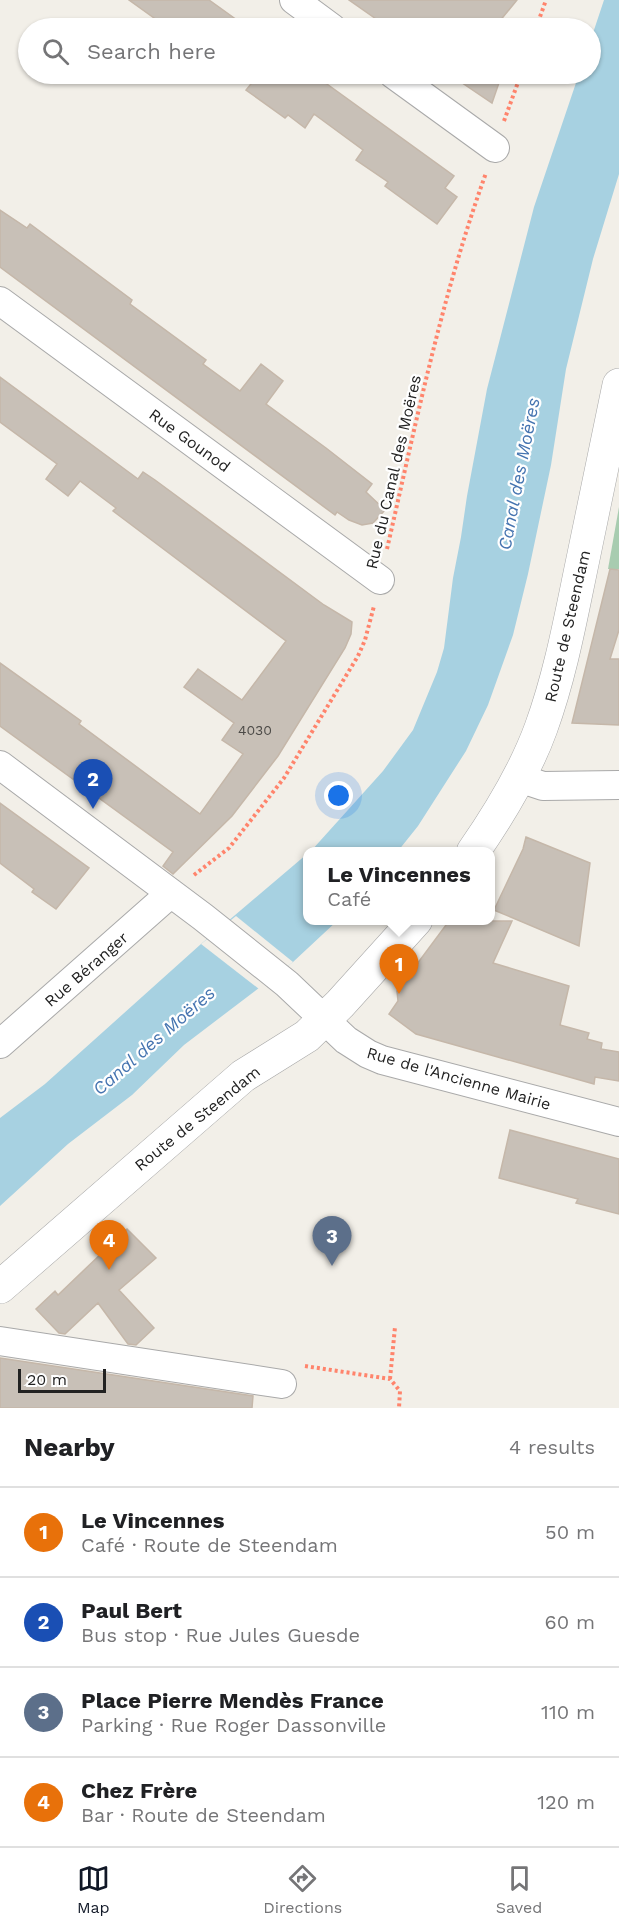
<!DOCTYPE html>
<html lang="en">
<head>
<meta charset="utf-8">
<style>
	:root { --surface:#fff; --page:#f6f6f6; --text:#202124; --muted:#757577; --line:#e0e0e0; --accent:#111827 }
	body { margin:0; font-family:"Work Sans",sans-serif; background:var(--page); color:var(--text) }
	.scale { position:absolute; left:18px; bottom:15px; width:88px; box-sizing:border-box; padding-left:6px; border:3px solid #222; border-top:0; font-size:16px; line-height:21px; white-space:nowrap; color:#222; -webkit-text-stroke:4px #fff; paint-order:stroke }
	.you { position:absolute; left:339px; top:796px; width:21px; height:21px; margin:-15px; border:4px solid #fff; border-radius:50%; background:#1a73e8; box-shadow:0 0 0 9px #1a73e833 }
	.badge { display:grid; place-items:center; width:39px; height:39px; border-radius:50%; background:var(--accent); color:#fff; font-size:20px; font-weight:700 }
	.pin { position:absolute; translate:-50% -50px; filter:drop-shadow(0 2px 3px #0008) }
	.pin::after { content:''; position:absolute; top:32px; width:21px; height:18px; background:inherit; clip-path:polygon(0 0,100% 0,50% 100%) }
	.popup { position:absolute; left:303px; top:847px; width:192px; height:78px; box-sizing:border-box; display:grid; place-content:center; border-radius:12px; background:var(--surface); filter:drop-shadow(0 2px 4px #0005); font-size:20px; white-space:nowrap; color:var(--muted) }
	.popup b { font-size:22px; color:var(--text) }
	.popup::after { content:''; position:absolute; left:50%; top:100%; margin-left:-12px; border:12px solid transparent; border-top-color:var(--surface) }
	.list { margin:0; padding:0; list-style:none }
	h2 { display:flex; justify-content:space-between; align-items:center; height:78px; margin:0; padding:0 24px; font-size:26px }
	h2 small { font-size:20px; font-weight:400; color:var(--muted) }
	.list li { display:grid; grid-template-columns:39px 1fr auto; gap:18px; align-items:center; box-sizing:border-box; height:90px; padding:0 24px; border-top:2px solid var(--line) }
	.list b { display:block; font-size:22px; white-space:nowrap }
	.list p { margin:0; font-size:20px; white-space:nowrap; color:var(--muted) }
	.list em { font-size:20px; font-style:normal; color:var(--muted) }
	.icon { flex:none; width:33px; height:33px; fill:none; stroke:currentColor; stroke-width:2; stroke-linecap:round; stroke-linejoin:round }
	.map { position:relative; flex:none; width:619px; height:1408px; overflow:hidden }
	.search { position:absolute; background:var(--surface); box-shadow:0 2px 4px #0004; left:18px; right:18px; top:18px; height:66px; display:flex; align-items:center; gap:15px; box-sizing:border-box; padding:0 21px; border-radius:33px; color:var(--muted); font-size:22px }
	.sheet { height:438px; background:var(--surface) }
	nav { display:flex; justify-content:space-around; align-items:center; box-sizing:border-box; height:84px; border-top:2px solid var(--line); background:var(--surface); font-size:16px; color:var(--muted) }
	nav a { display:grid; justify-items:center; gap:3px }
	nav .on { color:var(--accent) }
	.map>svg:first-child { display:block }
</style>
</head>
<body>
<div class="map">
<svg width="619" height="1408" viewBox="0 0 619 1408">
	<rect width="100%" height="100%" fill="#f2efe8"/>
	<!-- cemetery -->
	<path fill="#a8ccb0" d="M619,507v62h-11z"/>
	<!-- water -->
	<path fill="#a7d1e1" d="M604,0h15v174l-26,85 -27,110 -15,96 -23,109 -15,61 -25,70 -22,46 -48,75 -20,25h-87l72,-80 30,-41 24,-58 7,-24 9,-70 8,-41 6,-41 20,-107 47,-182 45,-133h11l1,-35z
		M307,854l1,66 29,1 -44,41 -109,83 -52,50 -64,49 -68,62v-88l45,-34 156,-140z"/>
	<!-- pier -->
	<path fill="#f2efe8" d="M236,916l57,46 -34,27 -58,-45z"/>
	<!-- building -->
	<path fill="#c8c0b7" stroke="#c5b7a9" stroke-width="1.5" d="M129,0h80l39,28h-80z
		M349,0h168l-23,28h-105z
		M259,74h54l141,102 -9,12 12,9 -20,27 -52,-38 3,-4 -32,-22 7,-10 -49,-36 -9,14 -17,-13 -3,3 -39,-28z
		M449,74h53l-10,29z
		M0,210l27,18 3,-4 102,76 -2,4 76,56 -3,4 37,27 21,-27 22,17 -17,23 60,44 46,36 -6,8 19,18 -12,13 -11,2 -13,-5 -12,-8 -2,3 -335,-248z
		M0,377l138,102 5,-7 12,8 169,125 28,17 -1,12 -6,14 -67,108 -46,60 -59,58 -10,-8 10,-14 -173,-126v-63l81,58 -2,3 121,90 43,-60 -21,-14 12,-17 -50,-36 14,-18 44,31 44,-59 -173,-130 3,-3 -36,-27 -12,15 -22,-17 11,-15 -57,-42z
		M610,569l9,1v60l-9,29h9v66l-47,-2z
		M0,803l89,65 -33,41 -24,-17 2,-3 -34,-26z
		M526,837l64,26 -11,83 -85,-36 29,-61z
		M449,921h63l-19,42 76,23 -9,39 29,8 -2,6 15,4 -1,6 18,3v29l-24,-4 -1,7 -178,-50 -27,-20 9,-13 -1,-10z
		M510,1130l109,29v55l-43,-11 2,-4 -79,-21z
		M127,1229l29,29 -37,32 35,38 -18,17 -8,-1 -30,-41 -33,31 -6,-1 -23,-24 19,-18 3,4z
		M0,1358l253,38 -1,12h-252z"/>
	<g fill="none" stroke-linecap="round" stroke-linejoin="round">
		<defs>
			<path id="minor" d="M294,0l38,28
				M393,74l102,74
				M0,301l380,279
				M0,765l203,152 84,67 59,56 22,14 14,6 237,62
				M519,778l24,8 76,-1
				M0,1044l171,-151
				M0,1341l282,43"/>
			<path id="tertiary" d="M473,852c27,-39 52,-80 68,-124 20,-55 30,-112 42,-169 12,-58 24,-116 36,-174
				M0,1287l243,-211 64,-40 33,-32 76,-84"/>
		</defs>
		<!-- minor casing -->
		<use href="#minor" stroke="#a9a9a9" stroke-width="30"/>
		<!-- tertiary casing -->
		<use href="#tertiary" stroke="#a9a9a9" stroke-width="34"/>
		<!-- path -->
		<path stroke="#ff846c" stroke-width="4" stroke-dasharray="3 3" stroke-linecap="butt" d="M536,28l10,-28
			M504,121l17,-47
			M387,549c29,-126 55,-254 99,-376
			M194,875l35,-27 55,-70 74,-122 7,-16 9,-34
			M305,1366l85,13 10,12 -1,17
			M390,1379l5,-52"/>
		<!-- minor -->
		<use href="#minor" stroke="#fff" stroke-width="28"/>
		<!-- tertiary -->
		<use href="#tertiary" stroke="#fff" stroke-width="33"/>
	</g>
	<g text-anchor="middle" stroke-width="4.5" stroke-linejoin="round" paint-order="stroke">
		<!-- number labels -->
		<g font-size="14" fill="#4c4a47">
			<text x="255" y="735">4030</text>
		</g>
		<!-- street labels -->
		<g font-size="16" fill="#222" stroke="#fff">
			<text transform="translate(190 440) rotate(36)" y="6">Rue Gounod</text>
			<text transform="translate(393 472) rotate(-77)" y="6">Rue du Canal des Moëres</text>
			<text transform="translate(567 626) rotate(-77)" y="6">Route de Steendam</text>
			<text transform="translate(86 969) rotate(-41)" y="6">Rue Béranger</text>
			<text transform="translate(459 1078) rotate(16)" y="6">Rue de l'Ancienne Mairie</text>
			<text transform="translate(197 1118) rotate(-39)" y="6">Route de Steendam</text>
		</g>
		<!-- water labels -->
		<g font-size="18" font-style="italic" fill="#4574b0" stroke="#fff">
			<text transform="translate(519 474) rotate(-79)" y="6">Canal des Moëres</text>
			<text transform="translate(154 1041) rotate(-41)" y="6">Canal des Moëres</text>
		</g>
	</g>
</svg>
<div class="scale">20 m</div>
<div class="you"></div>
<div class="pin badge" style="left:399px;top:994px;background:#e8710a">1</div>
<div class="popup"><b>Le Vincennes</b>Café</div>
<div class="pin badge" style="left:93px;top:809px;background:#1a4fb4">2</div>
<div class="pin badge" style="left:332px;top:1266px;background:#5c6f8a">3</div>
<div class="pin badge" style="left:109px;top:1270px;background:#e8710a">4</div>
<div class="search"><svg class="icon" aria-label="search" viewBox="0 0 24 24"><circle cx="10" cy="10" r="6"/><path d="M15 15l6 6"/></svg>Search here</div>
</div>
<section class="sheet">
<h2>Nearby<small>4 results</small></h2>
<ul class="list">
<li><span class="badge" style="background:#e8710a">1</span><div><b>Le Vincennes</b><p>Café · Route de Steendam</p></div><em>50 m</em></li>
<li><span class="badge" style="background:#1a4fb4">2</span><div><b>Paul Bert</b><p>Bus stop · Rue Jules Guesde</p></div><em>60 m</em></li>
<li><span class="badge" style="background:#5c6f8a">3</span><div><b>Place Pierre Mendès France</b><p>Parking · Rue Roger Dassonville</p></div><em>110 m</em></li>
<li><span class="badge" style="background:#e8710a">4</span><div><b>Chez Frère</b><p>Bar · Route de Steendam</p></div><em>120 m</em></li>
</ul>
</section>
<nav>
<a class="on"><svg class="icon" aria-label="map" viewBox="0 0 24 24"><path d="M3 6l6-2 6 2 6-2v14l-6 2-6-2-6 2zM9 4v14M15 6v14"/></svg>Map</a>
<a><svg class="icon" aria-label="directions" viewBox="0 0 24 24"><path d="M12 3l9 9-9 9-9-9zM9 14v-3h6M13 9l2 2-2 2"/></svg>Directions</a>
<a><svg class="icon" aria-label="saved" viewBox="0 0 24 24"><path d="M7 4h10v16l-5-4-5 4z"/></svg>Saved</a>
</nav>
</body>
</html>
